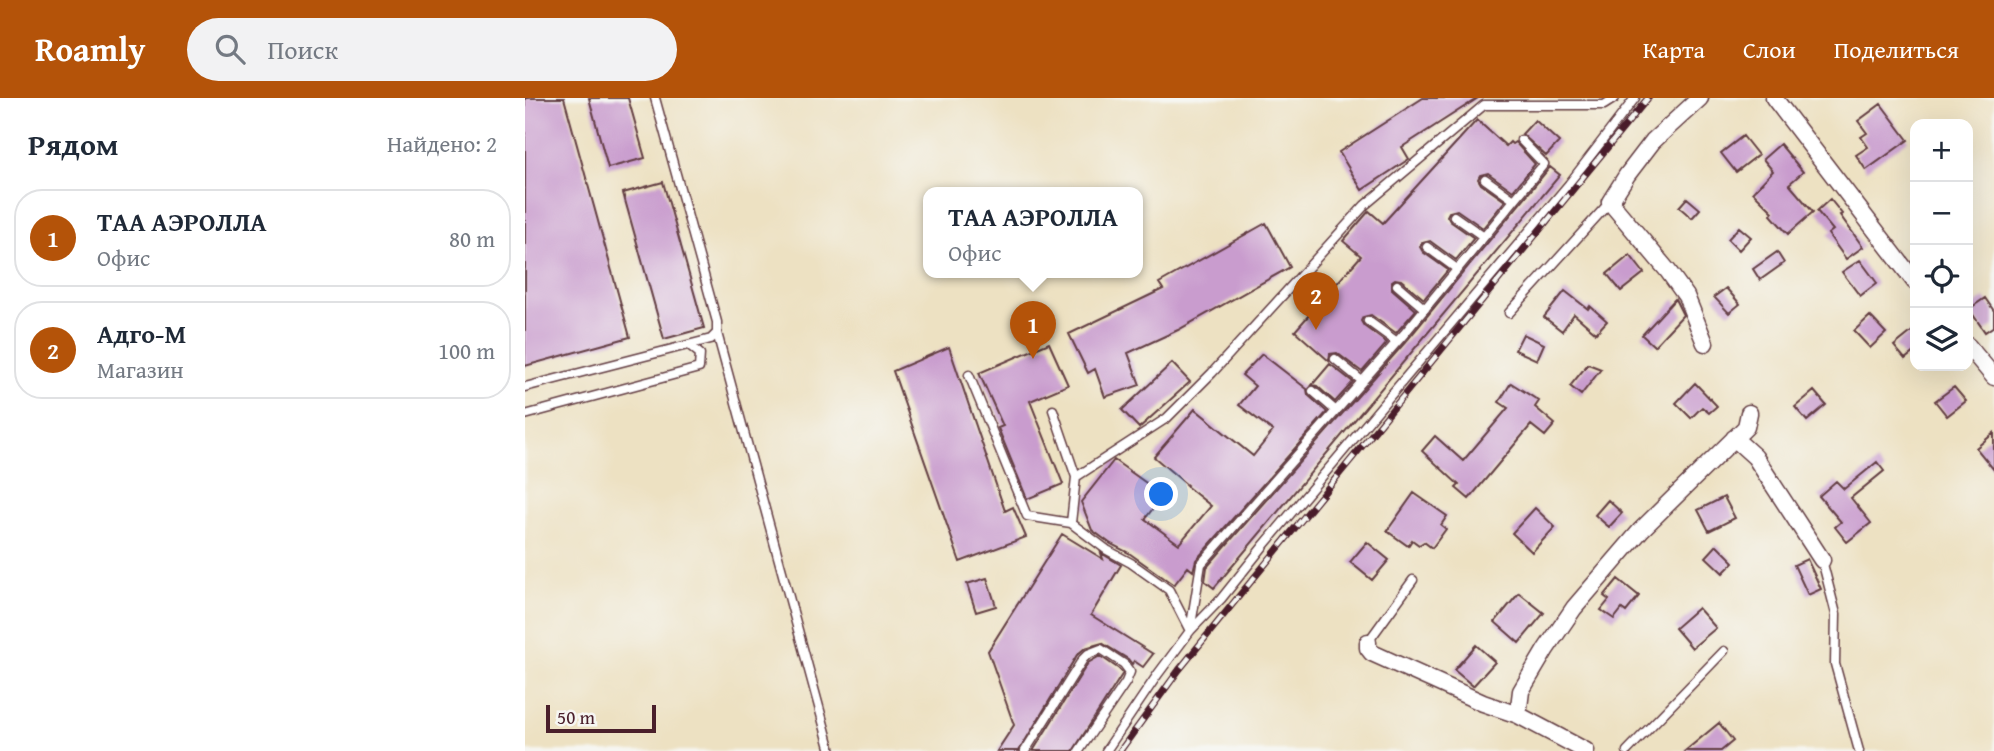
<!DOCTYPE html>
<html lang="ru">
<head>
<meta charset="utf-8">
<style>
	:root { --surface:#fff; --page:#f2f2f3; --text:#1f2937; --muted:#747a83; --line:#e0e1e3; --accent:#b45309 }
	body { margin:0; font-family:"Gentium Book Plus",serif; background:var(--page); color:var(--text) }
	.controls { position:absolute; right:21px; top:21px; display:grid; overflow:hidden; border-radius:14px; box-shadow:0 7px 28px #0002 }
	.controls button { width:63px; height:63px; display:grid; place-items:center; padding:0; border:0; border-bottom:2px solid var(--line); background:var(--surface); color:var(--text); font:35px sans-serif }
	.scale { position:absolute; left:21px; bottom:18px; width:110px; box-sizing:border-box; padding-left:7px; border:4px solid #4a1f2b; border-top:0; font-size:19px; line-height:24px; white-space:nowrap; color:#4a1f2b; -webkit-text-stroke:5px #f6f6f2; paint-order:stroke }
	.you { position:absolute; left:637px; top:397px; width:24px; height:24px; margin:-18px; border:5px solid #fff; border-radius:50%; background:#1a73e8; box-shadow:0 0 0 10px #1a73e833 }
	.badge { display:grid; place-items:center; width:46px; height:46px; border-radius:50%; background:var(--accent); color:#fff; font-size:23px; font-weight:700 }
	.pin { position:absolute; translate:-50% -58px; filter:drop-shadow(0 2px 4px #0008) }
	.pin::after { content:''; position:absolute; top:37px; width:24px; height:21px; background:inherit; clip-path:polygon(0 0,100% 0,50% 100%) }
	.popup { position:absolute; left:398px; top:89px; width:220px; height:91px; box-sizing:border-box; display:grid; place-content:center; border-radius:14px; background:var(--surface); filter:drop-shadow(0 2px 5px #0005); font-size:23px; white-space:nowrap; color:var(--muted) }
	.popup b { font-size:26px; color:var(--text) }
	.popup::after { content:''; position:absolute; left:50%; top:100%; margin-left:-14px; border:14px solid transparent; border-top-color:var(--surface) }
	.list { margin:0; padding:0; list-style:none }
	h2 { display:flex; justify-content:space-between; align-items:center; height:91px; margin:0; padding:0 28px; font-size:30px }
	h2 small { font-size:23px; font-weight:400; color:var(--muted) }
	.list li { display:grid; grid-template-columns:46px 1fr auto; gap:21px; align-items:center; box-sizing:border-box; height:98px; margin:0 14px 14px; padding:0 14px; border:2px solid var(--line); border-radius:28px }
	.list b { display:block; font-size:26px; white-space:nowrap }
	.list p { margin:0; font-size:23px; white-space:nowrap; color:var(--muted) }
	.list em { font-size:23px; font-style:normal; color:var(--muted) }
	.icon { flex:none; width:38px; height:38px; fill:none; stroke:currentColor; stroke-width:2; stroke-linecap:round; stroke-linejoin:round }
	.map { position:relative; flex:none; width:1469px; height:653px; overflow:hidden }
	header { display:flex; align-items:center; gap:42px; box-sizing:border-box; height:98px; padding:0 35px; background:var(--accent); color:#fff }
	header strong { font-size:33px }
	nav { display:flex; gap:38px; margin-inline-start:auto; font-size:24px }
	.search { width:490px; height:63px; background:var(--page); display:flex; align-items:center; gap:18px; box-sizing:border-box; padding:0 24px; border-radius:38px; color:var(--muted); font-size:26px }
	main { display:flex }
	aside { flex:1; background:var(--surface) }
	.map>svg:first-child { display:block }
</style>
</head>
<body>
<header>
<strong>Roamly</strong>
<div class="search"><svg class="icon" aria-label="search" viewBox="0 0 24 24"><circle cx="10" cy="10" r="6"/><path d="M15 15l6 6"/></svg>Поиск</div>
<nav><a>Карта</a><a>Слои</a><a>Поделиться</a></nav>
</header>
<main>
<aside>
<h2>Рядом<small>Найдено: 2</small></h2>
<ul class="list">
<li><span class="badge">1</span><div><b>ТАА АЭРОЛЛА</b><p>Офис</p></div><em>80 m</em></li>
<li><span class="badge">2</span><div><b>Адго-М</b><p>Магазин</p></div><em>100 m</em></li>
</ul>
</aside>
<div class="map">
<svg width="1469" height="653" viewBox="0 0 1469 653">
	<rect width="100%" height="100%" fill="#f6f6f2"/>
	<filter id="ink" filterUnits="userSpaceOnUse"><feTurbulence type="fractalNoise" baseFrequency=".0143" numOctaves="2"/><feDisplacementMap in="SourceGraphic" scale="14" xChannelSelector="R" yChannelSelector="G"/><feConvolveMatrix kernelMatrix="1 2 1 2 8 2 1 2 1" color-interpolation-filters="sRGB"/></filter>
	<filter id="wash" filterUnits="userSpaceOnUse"><feTurbulence type="fractalNoise" baseFrequency=".00686" numOctaves="4" result="noise"/><feDisplacementMap in="SourceGraphic" scale="28" xChannelSelector="R" yChannelSelector="G"/><feGaussianBlur stdDeviation="1.57" result="paint"/><feColorMatrix in="noise" values="0 0 0 0 0 0 0 0 0 0 0 0 0 0 0 0 0 1.4 0 .05"/><feComposite in="paint" operator="in"/></filter>
	<g filter="url(#wash)">
		<rect width="100%" height="100%" fill="#ede1c2"/>
		<g id="blocks">
			<!-- building -->
			<path fill="#c99cce" d="M0,0h39l66,239 -105,29z
				M64,0h39l17,60 -37,10z
				M898,0h55l-76,49 7,12 -47,31 -23,-38z
				M1356,6l27,36 -42,30 -10,-15 12,-8 -7,-10 6,-4 -9,-12z
				M952,22l29,26 4,-4 2,2 3,-2 20,22 -22,27 -25,-18 -8,2 -2,4 3,5 24,17 -22,27 -26,-18 -8,2 -2,4 3,5 24,17 -18,22 -26,-19 -8,2 -2,4 3,5 25,18 -24,29 -23,-19 -6,-1 -3,2v8l24,21 -20,23 -25,-18 -8,2 -2,4 3,5 23,17 -25,29 -25,-19 -7,1 -1,7 -34,-30 66,-75 -18,-15 26,-30 14,12z
				M1010,22l24,22 -13,14 -24,-22z
				M1218,38l15,19 -22,17 -15,-19z
				M1255,46l23,28 -14,12 24,28 -25,22 -17,-19 2,-3 -20,-20 20,-21 -10,-12z
				M1025,69l10,8 -346,413 -9,-7 2,-14 202,-229z
				M138,84l41,146 -40,11 -41,-146z
				M1162,100l13,11 -8,9 -13,-11z
				M1305,101l12,15 -2,1 23,32 -17,12 -18,-25 5,-4 -16,-19z
				M741,125l24,44 -112,63 -50,23 12,32 -35,12 -10,-28 -7,4 -19,-39 94,-45 -4,-6z
				M1214,129l12,10 -12,13 -11,-11z
				M1252,154l7,11 -24,17 -7,-11z
				M1105,157l14,18 -23,18 -14,-17z
				M1335,162l17,23 -17,13 -18,-24z
				M1201,190l14,16 -11,9 -15,-16z
				M1040,193l23,18 2,-3 17,15 -11,12 -22,-19 -12,17 -18,-14z
				M1460,200l9,13v15l-9,6 -16,-23z
				M1150,201l8,16 -29,31 -12,-11z
				M1345,218l16,17 -16,15 -16,-17z
				M1390,231v22l-10,8 -11,-13z
				M998,236l21,10 -7,16 -22,-10z
				M524,245l19,42 -38,16 33,83 -36,15 -29,-71 5,-2 -24,-53z
				M424,249l56,164 8,-4 13,30 -66,25 -67,-191z
				M737,256l45,35 1,6 19,17 -131,148 -3,11 -5,-4 -14,18 -45,-32 -18,-9 -19,-14 -11,-28 33,-42 49,35 -18,24 34,25 32,-38 -25,-20 1,-1 -33,-28 41,-48 58,47 20,-25 -34,-26 16,-19 -13,-11z
				M647,265l18,19 -51,46 -17,-18z
				M805,266l23,18 -18,20 -18,-16 -5,-1z
				M1063,266l13,5 -20,26 -11,-9z
				M986,285l28,18 -4,6 20,17 -10,12 -14,-11 -62,74 -13,-11 3,-3 -37,-34 13,-15 28,25 45,-53 -9,-6z
				M1170,285l22,23 -8,7 -7,-6 -11,11 -15,-15z
				M1429,289l12,14 -19,15 -12,-15z
				M1289,293l12,14 -19,16 -12,-14z
				M1469,335v37l-18,-22z
				M1352,364l7,9 -33,27 20,25 -24,19 -12,-15 6,-5 -22,-26 17,-15 8,8z
				M889,395l33,23 -6,9 5,4 -14,19 -8,-6 -5,3 -7,-5 -4,6 -21,-15z
				M1199,399l11,21 -26,13 -11,-21z
				M1083,402l14,13 -13,14 -14,-12z
				M1010,410l20,19 -23,25 -20,-19z
				M537,436l41,25 -2,-6 20,12 -30,50 62,39 -10,13 -9,-6 -2,3 -4,-5 -26,-16 -17,5 -8,7 -58,96h-22l17,-26 -26,-74z
				M842,444l22,18 -17,20 -22,-18z
				M1192,447l17,17 -11,11 -17,-16z
				M1282,461l14,30 -13,6 -14,-30z
				M462,480l9,28 -20,6 -9,-28z
				M1093,481l21,17 -13,16 -4,-3 -8,10 -13,-9 8,-10 -5,-4z
				M994,495l25,20 -25,30 -24,-21z
				M1173,510l18,20 -24,20 -17,-20z
				M951,547l19,17 -22,24 -19,-16z
				M575,558l19,13 4,4 -50,78h-40l55,-88z
				M1194,625l14,18 -12,10h-36z"/>
		</g>
	</g>
	<g filter="url(#ink)">
		<use href="#blocks" fill-opacity="0" stroke="#623c42" stroke-width="2"/>
		<g fill="none" stroke-linecap="round" stroke-linejoin="round">
			<defs>
				<path id="lane" d="M960,81l29,21
					M929,118l30,21
					M902,149l30,22
					M872,187l28,24
					M984,215l101,-111
					M843,223l29,21
					M192,235l114,418
					M810,261l27,22
					M444,277l58,141 44,7
					M0,289l186,-48 6,-6v-11l-62,-224
					M788,293l23,20
					M528,312l23,67 -5,46 36,27 24,13 38,27 21,41
					M0,317l174,-47 1,-14 -11,-9
					M551,379l91,-59 45,-45 153,-168 119,-100h120l11,-7
					M1297,462l14,54 -1,50 24,87
					M665,533l11,-67 203,-230 140,-170 -23,-24
					M843,544l45,-62
					M500,653l58,-92 5,-5 13,-5 23,15 6,8 -4,10 -47,69
					M581,653l52,-77 32,-43 31,-32 44,-55 304,-360 66,-86
					M1102,653l97,-100"/>
				<path id="street" d="M1175,0l-47,43 -26,34 -17,27 58,69 18,25 19,47
					M1249,0l141,184
					M1443,248l26,31
					M1209,340l21,19 67,103
					M843,544v6l4,5 111,50 35,12 68,36
					M993,617l3,-24 25,-42 28,-41 67,-78 105,-103 3,-14"/>
			</defs>
			<!-- lane casing -->
			<use href="#lane" stroke="#623c42" stroke-width="11"/>
			<!-- street casing -->
			<use href="#street" stroke="#623c42" stroke-width="19"/>
			<!-- lane -->
			<use href="#lane" stroke="#fff" stroke-width="8"/>
			<!-- street -->
			<use href="#street" stroke="#fff" stroke-width="16"/>
			<defs>
				<path id="rail" d="M595,653l59,-81 65,-80 404,-492"/>
			</defs>
			<!-- rail casing -->
			<use href="#rail" stroke="#4a1f2b" stroke-width="7"/>
			<!-- rail -->
			<use href="#rail" stroke="#f6f6f2" stroke-width="4.5" stroke-dasharray="13" stroke-linecap="butt"/>
		</g>
	</g>
</svg>
<div class="controls">
<button>+</button>
<button>−</button>
<button><svg class="icon" aria-label="locate" viewBox="0 0 24 24"><circle cx="12" cy="12" r="6"/><path d="M12 2v4M12 18v4M2 12h4M18 12h4"/></svg></button>
<button><svg class="icon" aria-label="layers" viewBox="0 0 24 24"><path d="M12 4l9 5-9 5-9-5zM3 14l9 5 9-5"/></svg></button>
</div>
<div class="scale">50 m</div>
<div class="you"></div>
<div class="pin badge" style="left:508px;top:261px">1</div>
<div class="popup"><b>ТАА АЭРОЛЛА</b>Офис</div>
<div class="pin badge" style="left:791px;top:232px">2</div>
</div>
</main>
</body>
</html>
